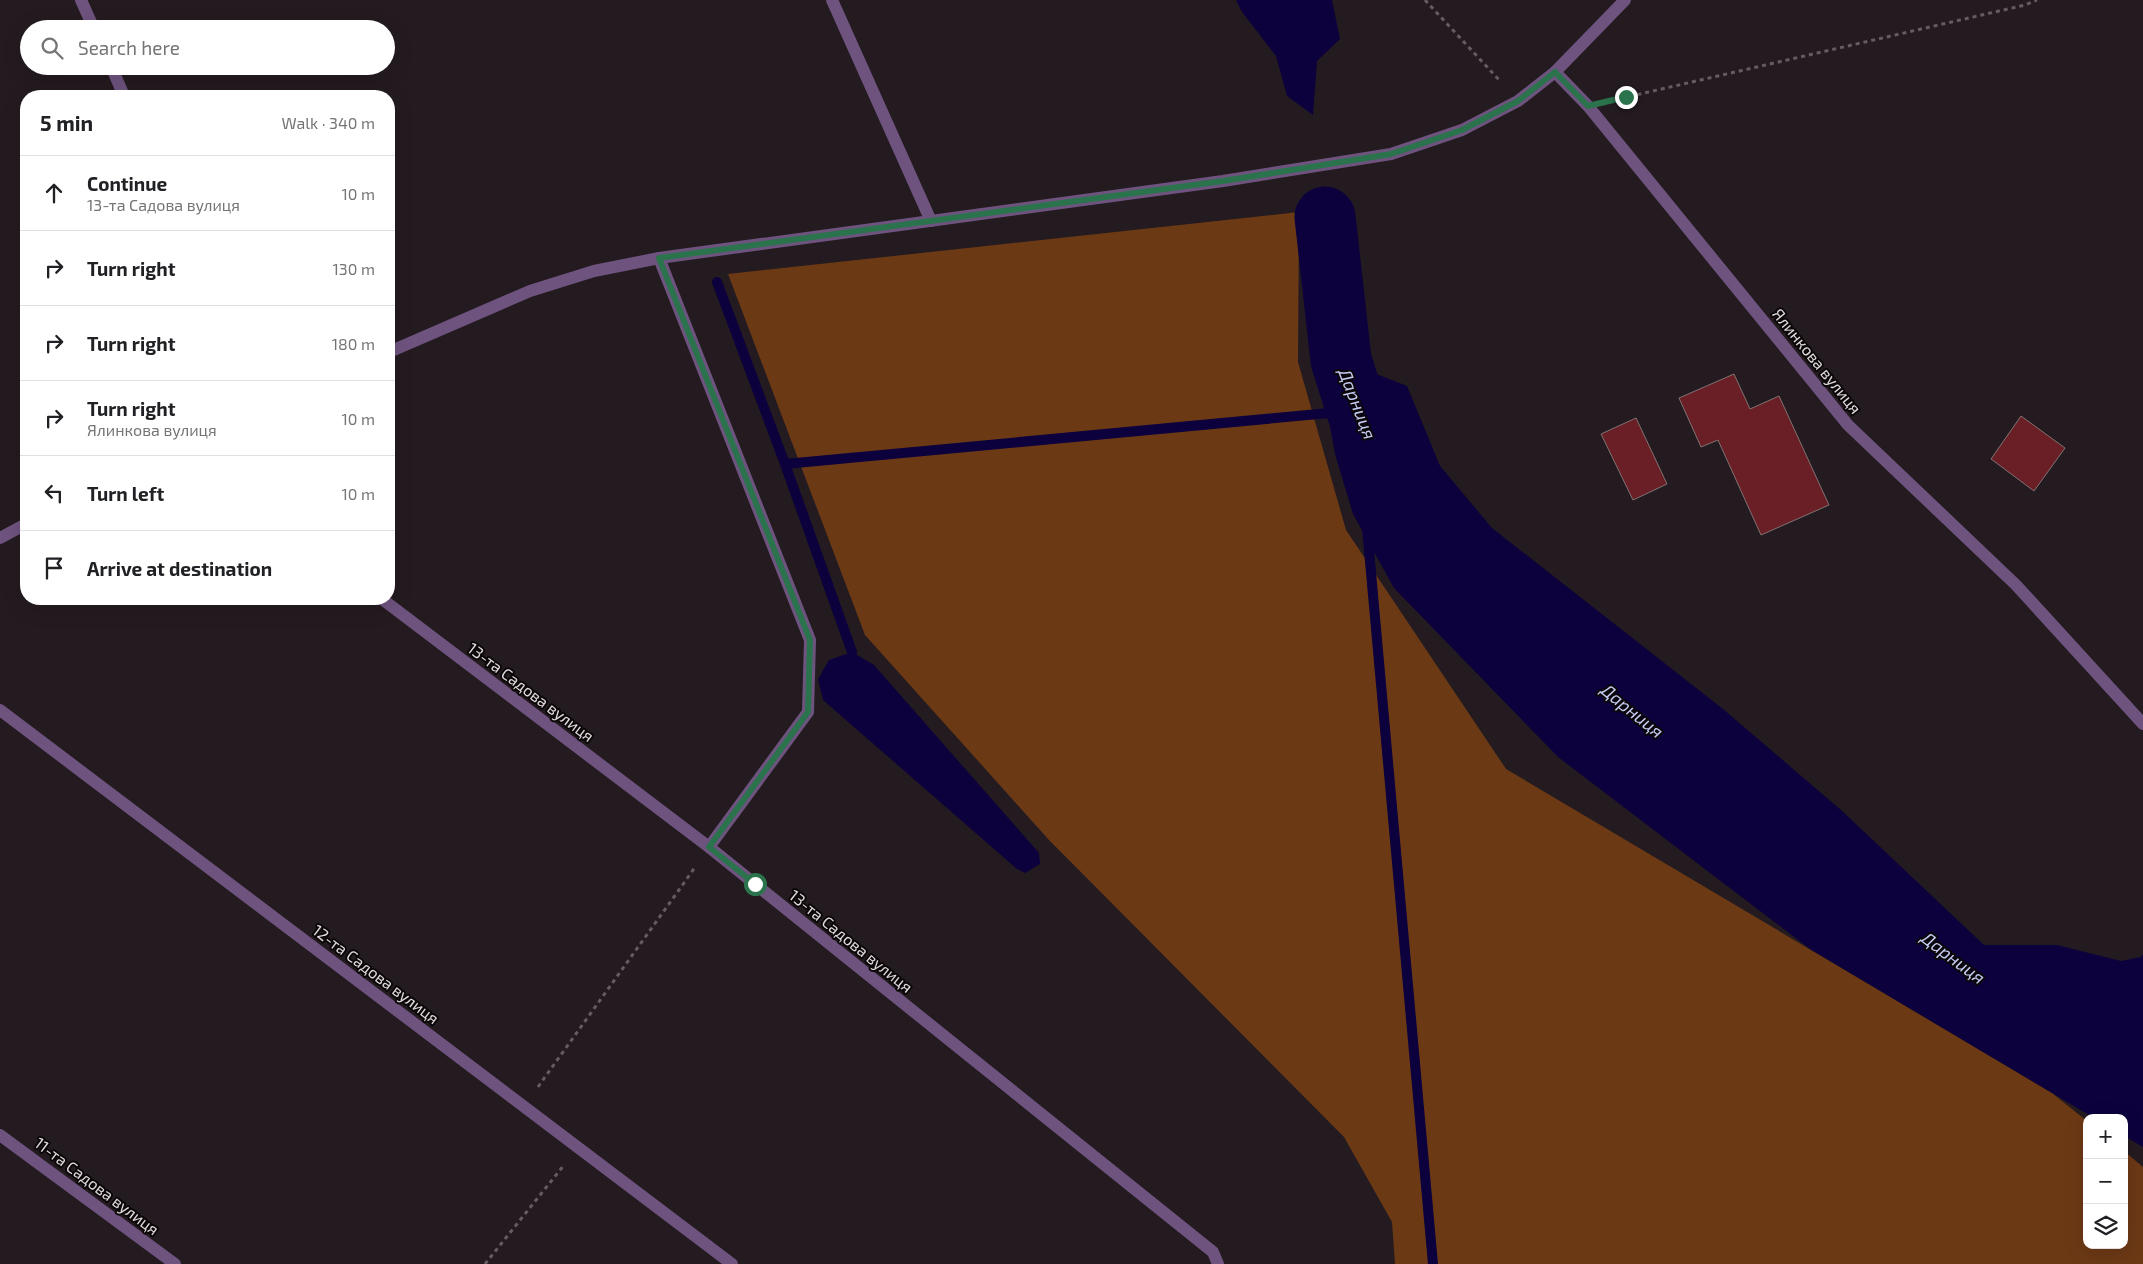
<!DOCTYPE html>
<html lang="en">
<head>
<meta charset="utf-8">
<style>
	:root { --surface:#fff; --page:#f2f2f2; --text:#202124; --muted:#757577; --line:#e0e0e0 }
	body { margin:0; font-family:"Exo 2",sans-serif; background:var(--page); color:var(--text) }
	.controls { position:absolute; right:15px; bottom:15px; display:grid; overflow:hidden; border-radius:10px; box-shadow:0 5px 20px #0002 }
	.controls button { width:45px; height:45px; display:grid; place-items:center; padding:0; border:0; border-bottom:1px solid var(--line); background:var(--surface); color:var(--text); font:25px sans-serif }
	.stop { position:absolute; width:15px; height:15px; margin:-11px; border:4px solid #2b734d; border-radius:50%; background:#fff }
	.stop.end { background:#2b734d; border-color:#fff; box-shadow:0 1px 5px #0008 }
	.list { margin:0; padding:0; list-style:none }
	h2 { display:flex; justify-content:space-between; align-items:center; height:65px; margin:0; padding:0 20px; font-size:21px }
	h2 small { font-size:16px; font-weight:400; color:var(--muted) }
	.list li { display:grid; grid-template-columns:32px 1fr auto; gap:15px; align-items:center; box-sizing:border-box; height:75px; padding:0 20px; border-top:1px solid var(--line) }
	.list b { display:block; font-size:19px; white-space:nowrap }
	.list p { margin:0; font-size:16px; white-space:nowrap; color:var(--muted) }
	.list em { font-size:16px; font-style:normal; color:var(--muted) }
	.icon { flex:none; width:28px; height:28px; fill:none; stroke:currentColor; stroke-width:2; stroke-linecap:round; stroke-linejoin:round }
	.map { position:relative; flex:none; width:2143px; height:1264px; overflow:hidden }
	.search { position:absolute; background:var(--surface); box-shadow:0 5px 20px #0002; left:20px; top:20px; width:375px; height:55px; display:flex; align-items:center; gap:12px; box-sizing:border-box; padding:0 18px; border-radius:28px; color:var(--muted); font-size:19px }
	.panel { position:absolute; background:var(--surface); box-shadow:0 5px 20px #0002; left:20px; top:90px; width:375px; height:515px; border-radius:20px }
	.map>svg:first-child { display:block }
</style>
</head>
<body>
<div class="map">
<svg width="2143" height="1264" viewBox="0 0 2143 1264">
	<rect width="100%" height="100%" fill="#241b20"/>
	<!-- forest -->
	<path fill="#6c3915" d="M1299,212l-1,150 48,168 160,239 546,324 35,28v124h37v-94l19,16v97h-748l-3,-42 -48,-85 -295,-297 -184,-205 -137,-361z"/>
	<!-- water -->
	<path fill="#0c003d" d="M1236,0h96l8,39 -23,22 -4,54 -26,-19 -11,-40 -34,-44z
		M1341,360l66,26 33,80 52,62 231,181 118,101 143,135h73l64,16 20,-4 2,-3v193l-19,-11v-18h-30l-284,-169 -252,-192 -164,-169 -41,-74 -18,-60 -15,-83z
		M852,652l22,13 165,188 1,11 -15,9 -8,-4 -194,-169 -5,-21 11,-19z"/>
	<g fill="none" stroke-linecap="round" stroke-linejoin="round">
		<!-- stream -->
		<path stroke="#0c003d" stroke-width="10" d="M717,282l68,182
			M1367,528l66,736
			M852,652l-67,-188 555,-52"/>
		<!-- river -->
		<path stroke="#0c003d" stroke-width="61" d="M1325,217l16,143 16,51 13,28"/>
	</g>
	<!-- building -->
	<path fill="#6a1e25" stroke="#807372" d="M1734,374l16,35 29,-13 50,109 -68,30 -43,-95 -17,7 -22,-49z
		M2021,416l44,32 -31,43 -43,-32z
		M1636,418l31,66 -34,16 -32,-66z"/>
	<g fill="none" stroke-linecap="round" stroke-linejoin="round">
		<!-- path -->
		<path stroke="#655c61" stroke-width="3" stroke-dasharray="4 4" stroke-linecap="butt" d="M1425,0l76,82
			M1614,100l411,-95 12,-5
			M538,1087l158,-221
			M485,1264l79,-99"/>
		<!-- service -->
		<path stroke="#6e537f" stroke-width="12" d="M659,258l151,382 -2,72 -99,135"/>
		<!-- minor -->
		<path stroke="#6e537f" stroke-width="12" d="M81,0l13,29
			M832,0l99,221
			M111,66l13,30
			M1555,72l33,34 260,319 168,160 127,139
			M382,599l327,248 504,405 5,12
			M0,710l732,554
			M0,1135l175,129"/>
		<!-- tertiary -->
		<path stroke="#6e537f" stroke-width="12" d="M389,352l141,-61 64,-20 65,-13 564,-77 168,-27 71,-24 56,-29 37,-29 70,-72
			M0,538l26,-14"/>
	</g>
	<g fill="none" stroke-linecap="round" stroke-linejoin="round">
		<!-- route -->
		<path stroke="#2b734d" stroke-width="6" d="M755,884l-46,-37 99,-135 2,-72 -151,-382 564,-77 168,-27 71,-24 56,-29 37,-29 33,34 38,-9"/>
	</g>
	<g text-anchor="middle" stroke-width="4" stroke-linejoin="round" paint-order="stroke">
		<!-- street labels -->
		<g font-size="16" fill="#e2dbde" stroke="#0b0709">
			<text transform="translate(1817 361) rotate(51)" y="6">Ялинкова вулиця</text>
			<text transform="translate(531 692) rotate(37)" y="6">13-та Садова вулиця</text>
			<text transform="translate(851 941) rotate(39)" y="6">13-та Садова вулиця</text>
			<text transform="translate(376 974) rotate(37)" y="6">12-та Садова вулиця</text>
			<text transform="translate(97 1186) rotate(37)" y="6">11-та Садова вулиця</text>
		</g>
		<!-- water labels -->
		<g font-size="18" font-style="italic" fill="#c3c9f1" stroke="#0b0709">
			<text transform="translate(1357 404) rotate(69)" y="6">Дарниця</text>
			<text transform="translate(1632 711) rotate(39)" y="6">Дарниця</text>
			<text transform="translate(1953 958) rotate(37)" y="6">Дарниця</text>
		</g>
	</g>
</svg>
<div class="controls">
<button>+</button>
<button>−</button>
<button><svg class="icon" aria-label="layers" viewBox="0 0 24 24"><path d="M12 4l9 5-9 5-9-5zM3 14l9 5 9-5"/></svg></button>
</div>
<div class="stop" style="left:755px;top:884px"></div>
<div class="stop end" style="left:1626px;top:97px"></div>
<div class="search"><svg class="icon" aria-label="search" viewBox="0 0 24 24"><circle cx="10" cy="10" r="6"/><path d="M15 15l6 6"/></svg>Search here</div>
<section class="panel">
<h2>5 min<small>Walk · 340 m</small></h2>
<ul class="list">
<li><svg class="icon" aria-label="ahead" viewBox="0 0 24 24"><path d="M12 20V5M6 11l6-6 6 6"/></svg><div><b>Continue</b><p>13-та Садова вулиця</p></div><em>10 m</em></li>
<li><svg class="icon" aria-label="right" viewBox="0 0 24 24"><path d="M7 20v-9h11M14 6l5 5-5 5"/></svg><div><b>Turn right</b></div><em>130 m</em></li>
<li><svg class="icon" aria-label="right" viewBox="0 0 24 24"><path d="M7 20v-9h11M14 6l5 5-5 5"/></svg><div><b>Turn right</b></div><em>180 m</em></li>
<li><svg class="icon" aria-label="right" viewBox="0 0 24 24"><path d="M7 20v-9h11M14 6l5 5-5 5"/></svg><div><b>Turn right</b><p>Ялинкова вулиця</p></div><em>10 m</em></li>
<li><svg class="icon" aria-label="left" viewBox="0 0 24 24"><path d="M17 20v-9H6M10 6l-5 5 5 5"/></svg><div><b>Turn left</b></div><em>10 m</em></li>
<li><svg class="icon" aria-label="arrive" viewBox="0 0 24 24"><path d="M6 21V4h12l-3 4 3 4H6"/></svg><div><b>Arrive at destination</b></div></li>
</ul>
</section>
</div>
</body>
</html>
